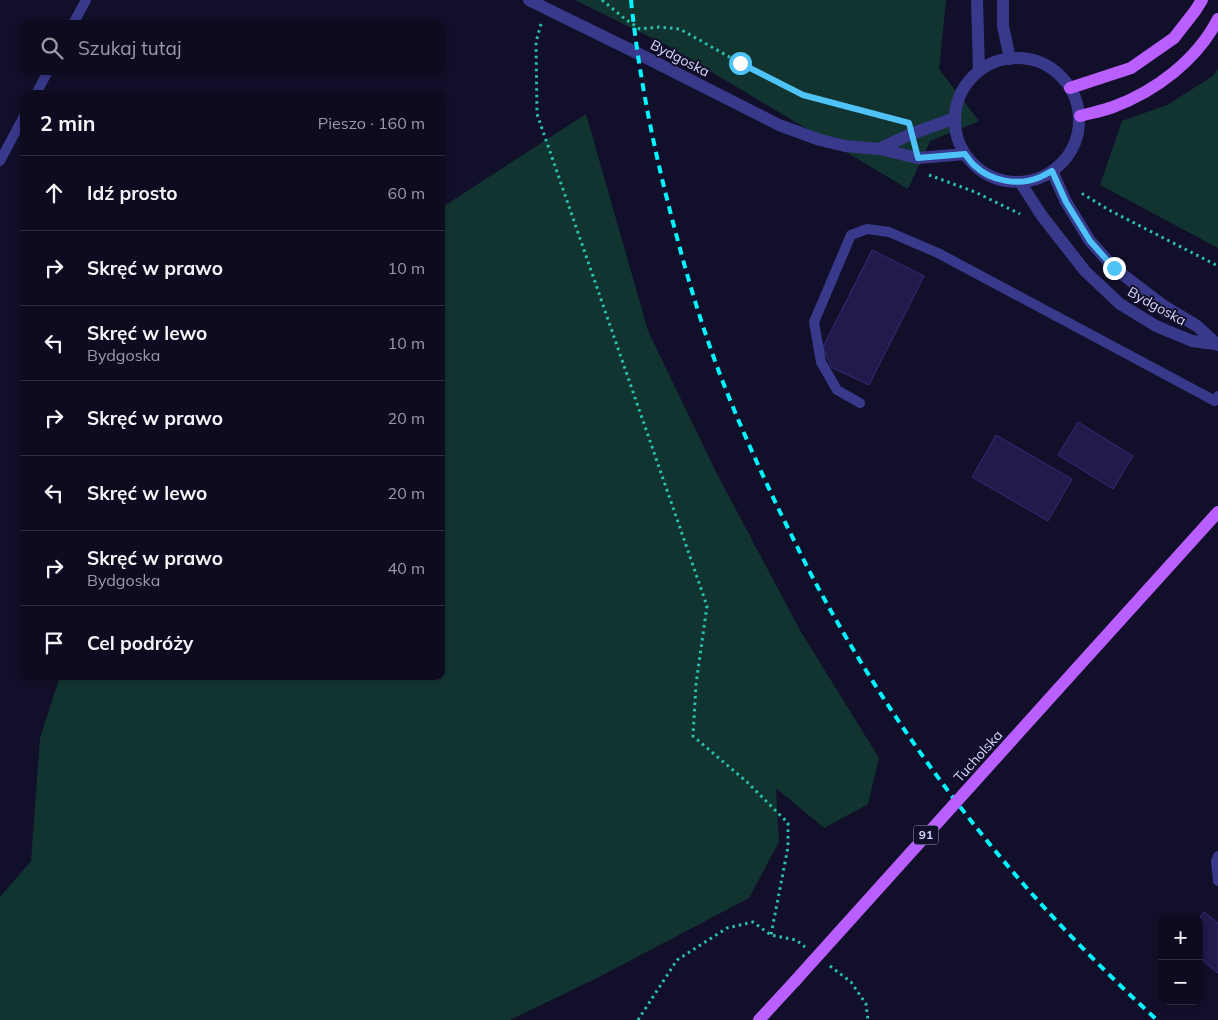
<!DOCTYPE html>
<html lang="pl">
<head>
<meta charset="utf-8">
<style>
	:root { --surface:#0e0b20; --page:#171429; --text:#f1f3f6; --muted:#9b9ba5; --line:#2e2b3e }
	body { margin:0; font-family:Mulish,sans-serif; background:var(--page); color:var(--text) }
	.controls { position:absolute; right:15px; bottom:15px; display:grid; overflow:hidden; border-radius:10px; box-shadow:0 2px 8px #0003 }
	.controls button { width:45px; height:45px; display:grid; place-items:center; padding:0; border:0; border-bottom:1px solid var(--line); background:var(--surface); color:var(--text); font:25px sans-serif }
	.stop { position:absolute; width:15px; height:15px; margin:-11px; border:4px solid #4fc3f7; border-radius:50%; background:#fff }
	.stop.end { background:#4fc3f7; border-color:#fff; box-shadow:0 1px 5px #0008 }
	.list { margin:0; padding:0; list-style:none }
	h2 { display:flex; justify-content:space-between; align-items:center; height:65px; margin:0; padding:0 20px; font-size:21px }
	h2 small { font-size:16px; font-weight:400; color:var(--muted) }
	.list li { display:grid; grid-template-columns:32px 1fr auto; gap:15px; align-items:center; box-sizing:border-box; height:75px; padding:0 20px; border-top:1px solid var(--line) }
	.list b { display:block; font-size:19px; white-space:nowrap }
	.list p { margin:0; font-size:16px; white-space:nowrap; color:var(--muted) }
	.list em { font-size:16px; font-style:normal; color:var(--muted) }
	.icon { flex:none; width:28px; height:28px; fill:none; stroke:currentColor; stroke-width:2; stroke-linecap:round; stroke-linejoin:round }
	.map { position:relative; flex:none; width:1218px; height:1020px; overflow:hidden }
	.search { position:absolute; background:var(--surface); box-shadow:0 2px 8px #0003; left:20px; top:20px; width:425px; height:55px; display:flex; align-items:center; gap:12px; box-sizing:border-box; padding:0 18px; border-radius:10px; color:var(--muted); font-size:19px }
	.panel { position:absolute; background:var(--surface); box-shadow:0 2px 8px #0003; left:20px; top:90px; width:425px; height:590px; border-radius:10px }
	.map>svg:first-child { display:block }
</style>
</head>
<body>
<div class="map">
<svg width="1218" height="1020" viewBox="0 0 1218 1020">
	<rect width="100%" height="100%" fill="#120f2a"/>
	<!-- green -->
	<path fill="#123431" d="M575,0h371l-7,69 40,52 -49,20 -22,48 -240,-143z
		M1218,69v179l-118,-63 22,-64 45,-16 46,-29z
		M586,114l62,217 69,143 84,158 78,126 -11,46 -44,24 -48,-40 3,54 -30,56 -150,79 -89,43h-510v-123l31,-36 9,-123 20,-62h381v-468z"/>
	<!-- building -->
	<path fill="#211a4b" stroke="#362b79" d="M872,250l52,26 -55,109 -38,-18 -8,-20z
		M1078,422l55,34 -20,33 -55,-34z
		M996,435l76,44 -24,42 -76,-44z
		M1204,912l14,11v50l-19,-15v-39z"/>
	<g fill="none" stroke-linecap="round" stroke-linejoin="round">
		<!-- path -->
		<path stroke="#2ac1af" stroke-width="3" stroke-dasharray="2.5 4" stroke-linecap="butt" d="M602,0l23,19 15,10 19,-2 21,2 60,34 63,32 97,26
			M541,24l-5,18 1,72 170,492 -11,78 -3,52 54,46 41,41v24l-17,88
			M929,175l46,17 45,22
			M1082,195l1,-1 26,16 109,56
			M830,966l21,16 15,22 2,16
			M638,1020l39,-60 50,-32 26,-6 18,13 25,5 9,7"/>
		<!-- service -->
		<path stroke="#38398b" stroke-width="10" d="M73,24l13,-24
			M36,94l12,-23
			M0,161l24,-45
			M860,403l-23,-13 -16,-28 -7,-40 37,-87 16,-6 22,3 49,21 277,148 3,-5
			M1218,856l-2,5 2,20"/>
		<!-- minor -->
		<path stroke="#38398b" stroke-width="12" d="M977,0l2,71
			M1003,0v26l7,33"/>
		<!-- tertiary -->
		<path stroke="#38398b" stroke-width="12" d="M529,0l108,53 142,72 41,15 25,6 34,3 39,9 47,-4
			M955 120a62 62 0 1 1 124 0a62 62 0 1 1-124 0Z
			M879,149l32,-15 44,-16
			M1052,171l14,31 24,39 24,27 50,38 33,20 21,19
			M1020,182l22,34 43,55 35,33 36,22 36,15 23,3"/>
		<!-- primary -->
		<path stroke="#b95eff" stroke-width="12" d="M1070,88l61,-20 43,-30 21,-27 7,-11
			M1080,116c11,-3 22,-5 33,-9 43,-16 84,-47 105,-88
			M1058,689l160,-177
			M759,1020l36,-39"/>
		<!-- rail -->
		<path stroke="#03f5ff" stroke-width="4" stroke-dasharray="8 6" stroke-linecap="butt" d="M631,0c7,68 20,136 37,203 12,47 25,95 41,141 20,58 45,113 71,168 15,30 29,60 46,90 53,96 116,187 187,270 45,53 94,102 144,148"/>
		<!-- primary-bridge -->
		<path stroke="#b95eff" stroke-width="12" d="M795,981l263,-292"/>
	</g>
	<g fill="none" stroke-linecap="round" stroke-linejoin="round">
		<!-- route -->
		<path stroke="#4fc3f7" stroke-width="6" d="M740,63l63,32 106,28 9,35 47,-4c3,4 6,9 10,12 16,15 43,20 63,12 5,-2 10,-5 14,-7l14,31 24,39 24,27"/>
	</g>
	<g text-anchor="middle" stroke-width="4" stroke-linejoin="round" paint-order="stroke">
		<!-- shield labels -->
		<rect fill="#120f2a" stroke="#9e9bbf" stroke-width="1" x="913.5" y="825.5" width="25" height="19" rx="4"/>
		<g font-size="12" font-weight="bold" fill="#dad7ff">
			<text x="926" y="839">91</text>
		</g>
		<!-- street labels -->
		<g font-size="14" fill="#dad7ff" stroke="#120f2a">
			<text transform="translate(680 58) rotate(27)" y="5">Bydgoska</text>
			<text transform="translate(1157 306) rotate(29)" y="5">Bydgoska</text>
			<text transform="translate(978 756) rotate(-48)" y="5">Tucholska</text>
		</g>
	</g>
</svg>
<div class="controls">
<button>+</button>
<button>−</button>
</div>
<div class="stop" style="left:740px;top:63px"></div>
<div class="stop end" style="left:1114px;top:268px"></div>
<div class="search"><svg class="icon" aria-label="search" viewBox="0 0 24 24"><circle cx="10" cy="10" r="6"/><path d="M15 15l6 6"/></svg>Szukaj tutaj</div>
<section class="panel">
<h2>2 min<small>Pieszo · 160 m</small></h2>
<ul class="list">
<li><svg class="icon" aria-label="ahead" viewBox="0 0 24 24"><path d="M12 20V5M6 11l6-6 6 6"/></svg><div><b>Idź prosto</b></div><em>60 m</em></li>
<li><svg class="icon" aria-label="right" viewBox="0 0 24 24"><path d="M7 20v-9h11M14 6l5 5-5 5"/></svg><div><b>Skręć w prawo</b></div><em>10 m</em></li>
<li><svg class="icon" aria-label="left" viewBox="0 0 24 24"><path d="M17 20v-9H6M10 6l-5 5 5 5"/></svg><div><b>Skręć w lewo</b><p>Bydgoska</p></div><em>10 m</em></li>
<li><svg class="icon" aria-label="right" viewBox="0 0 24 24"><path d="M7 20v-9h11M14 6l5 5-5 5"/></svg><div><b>Skręć w prawo</b></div><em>20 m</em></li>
<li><svg class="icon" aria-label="left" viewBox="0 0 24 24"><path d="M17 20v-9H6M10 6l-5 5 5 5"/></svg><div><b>Skręć w lewo</b></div><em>20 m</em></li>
<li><svg class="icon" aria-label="right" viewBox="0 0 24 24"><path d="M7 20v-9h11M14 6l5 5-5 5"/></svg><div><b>Skręć w prawo</b><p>Bydgoska</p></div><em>40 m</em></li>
<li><svg class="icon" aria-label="arrive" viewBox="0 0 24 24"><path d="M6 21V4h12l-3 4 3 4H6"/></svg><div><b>Cel podróży</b></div></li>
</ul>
</section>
</div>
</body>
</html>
